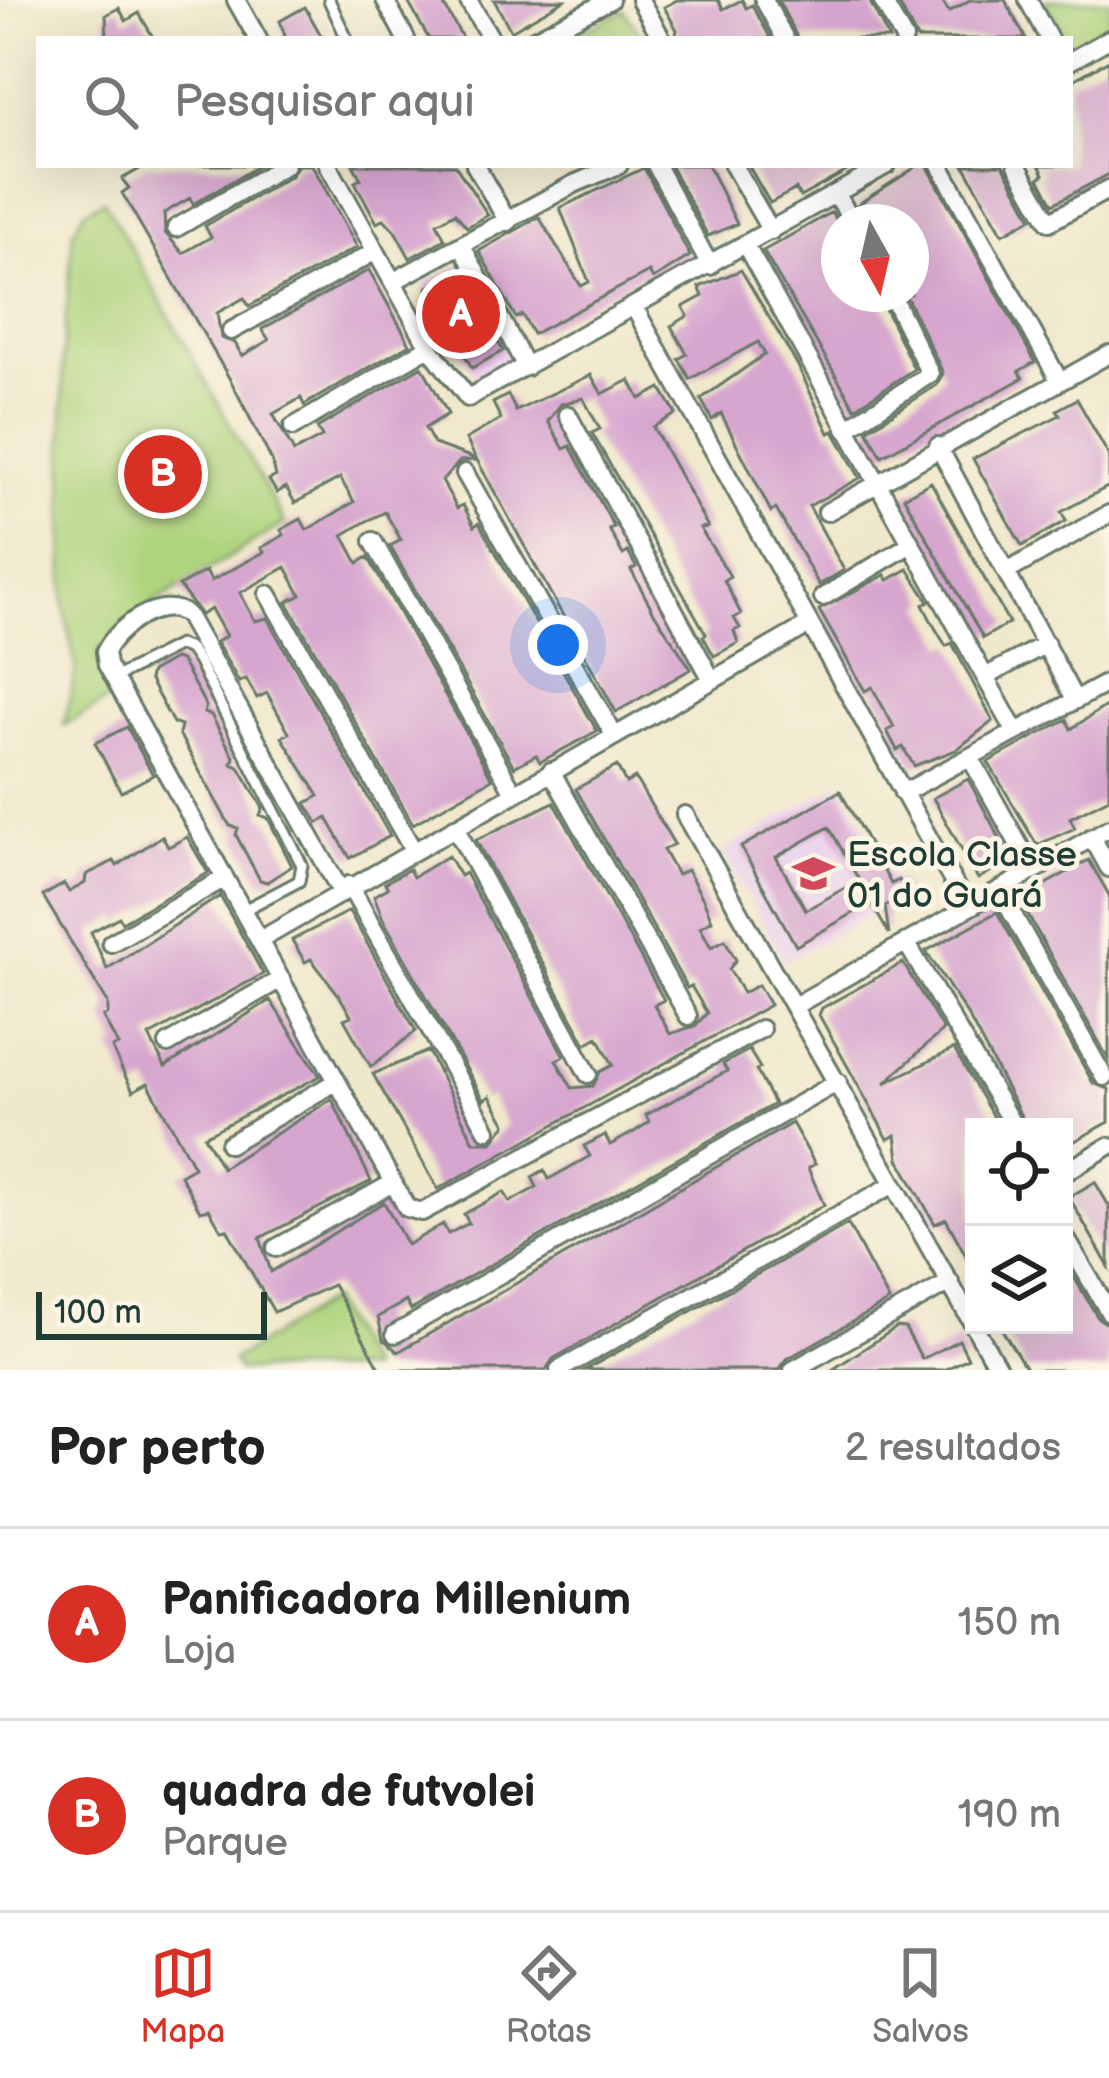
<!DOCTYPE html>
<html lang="pt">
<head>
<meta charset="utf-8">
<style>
	:root { --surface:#fff; --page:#f6f6f6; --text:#222; --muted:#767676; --line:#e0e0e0; --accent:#d93025 }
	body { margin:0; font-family:"Balsamiq Sans",sans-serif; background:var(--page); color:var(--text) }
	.controls { position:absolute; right:36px; bottom:36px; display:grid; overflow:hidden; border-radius:0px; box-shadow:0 12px 48px #0002 }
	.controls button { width:108px; height:108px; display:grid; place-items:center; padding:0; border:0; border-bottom:3px solid var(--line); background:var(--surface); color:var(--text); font:60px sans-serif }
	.compass { position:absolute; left:821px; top:204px; width:108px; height:108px; border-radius:50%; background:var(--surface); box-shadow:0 12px 48px #0002; rotate:172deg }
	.scale { position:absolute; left:36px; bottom:30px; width:231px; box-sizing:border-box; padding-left:12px; border:6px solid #1f3d34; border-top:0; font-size:33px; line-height:42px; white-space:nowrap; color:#1f3d34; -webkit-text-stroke:9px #fcf5e5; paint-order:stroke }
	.you { position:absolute; left:558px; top:645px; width:42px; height:42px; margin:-30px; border:9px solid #fff; border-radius:50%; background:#1a73e8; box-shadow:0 0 0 18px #1a73e833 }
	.badge { display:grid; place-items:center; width:78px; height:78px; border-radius:50%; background:var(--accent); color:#fff; font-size:39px; font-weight:700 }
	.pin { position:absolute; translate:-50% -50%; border:6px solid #fff; box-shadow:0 3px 12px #0006 }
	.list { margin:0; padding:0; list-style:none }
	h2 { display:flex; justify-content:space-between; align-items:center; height:156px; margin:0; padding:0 48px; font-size:51px }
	h2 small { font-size:39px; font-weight:400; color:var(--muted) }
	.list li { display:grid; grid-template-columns:78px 1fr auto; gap:36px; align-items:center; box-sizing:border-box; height:192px; padding:0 48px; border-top:3px solid var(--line) }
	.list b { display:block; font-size:45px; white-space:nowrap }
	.list p { margin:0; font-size:39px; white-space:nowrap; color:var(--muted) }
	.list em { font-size:39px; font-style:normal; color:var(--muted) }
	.icon { flex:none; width:66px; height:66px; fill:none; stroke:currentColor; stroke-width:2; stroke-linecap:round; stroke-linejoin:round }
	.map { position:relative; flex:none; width:1109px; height:1370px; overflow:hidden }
	.search { position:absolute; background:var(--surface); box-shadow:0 12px 48px #0002; left:36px; right:36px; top:36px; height:132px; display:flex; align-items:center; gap:30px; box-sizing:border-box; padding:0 42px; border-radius:0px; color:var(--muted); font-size:45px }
	.sheet { height:540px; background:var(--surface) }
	nav { display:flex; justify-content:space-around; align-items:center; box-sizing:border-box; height:168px; border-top:3px solid var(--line); background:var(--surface); font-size:33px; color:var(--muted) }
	nav a { display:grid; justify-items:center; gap:6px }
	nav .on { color:var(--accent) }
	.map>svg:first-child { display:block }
</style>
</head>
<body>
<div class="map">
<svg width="1109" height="1370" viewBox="0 0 1109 1370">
	<rect width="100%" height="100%" fill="#fcf5e5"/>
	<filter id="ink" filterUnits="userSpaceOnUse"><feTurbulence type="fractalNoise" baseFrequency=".00833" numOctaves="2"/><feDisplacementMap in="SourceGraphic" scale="24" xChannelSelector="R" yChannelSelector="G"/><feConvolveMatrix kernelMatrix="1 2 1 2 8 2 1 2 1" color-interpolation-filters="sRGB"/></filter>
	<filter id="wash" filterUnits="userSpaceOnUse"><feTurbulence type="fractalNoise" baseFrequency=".004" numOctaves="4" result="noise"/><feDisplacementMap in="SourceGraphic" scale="48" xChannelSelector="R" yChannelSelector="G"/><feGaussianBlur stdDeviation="2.7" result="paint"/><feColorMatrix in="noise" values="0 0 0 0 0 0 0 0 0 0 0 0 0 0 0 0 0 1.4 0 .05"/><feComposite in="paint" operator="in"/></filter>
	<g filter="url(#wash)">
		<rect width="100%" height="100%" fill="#f0e8cb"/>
		<!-- built -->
		<path fill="#ead1ec" d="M461,265l53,91 -39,21 -53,-92z
			M841,783l62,114 -118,64 -63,-110z"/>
		<!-- green -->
		<path fill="#afd47e" stroke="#678859" stroke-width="3" d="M1045,0h64v26l-38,21z
			M624,10l19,29h-74z
			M104,200l181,323 -146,89 -40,40 10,48 -45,25 12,-56 -12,-65 -1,-250 10,-122 11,-21z
			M330,1300l39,70h-131l-5,-10z"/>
		<g id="blocks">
			<!-- building -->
			<path fill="#d7a6cf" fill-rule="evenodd" d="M407,0h34l22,39h-34z
				M494,0h70l-53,31z
				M677,0h41l5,9 19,-9 4,8 6,-3 19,34h-96l2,-9 -13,-23z
				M778,0h91l20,39h-91z
				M897,0h44l8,12 21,-12h35l21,39h-109z
				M305,7l18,32h-37l-6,-18z
				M119,8l7,13 13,-8 15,26h-47l-1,-24z
				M1109,60v114l-56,30 -14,-26 5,-4 -5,-9h31v-83z
				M147,165h113l-67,39 -3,-6 -26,15 1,20 18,20 28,-16 -6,-11 86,-50 7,-11h14l45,82 -108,59 -5,-8 -27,15 4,25 14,5 7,13 27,-16 -7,-11 107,-59 41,74 -106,61 -3,-7 -28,16 21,38 28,-15 -5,-9 105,-62 26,48 -23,14 9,16 42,15 -10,-20 35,-20 -8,-16 15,-8 8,16 75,-36 11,19 28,-14 10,19 21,-11 15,26 -23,13 55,100 -8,1 30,48 -6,4 17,34 -7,4 6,10 -6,3 4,12 -24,13 -11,-20 3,-2 -114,-201 8,-4 -17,-31 -22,6 -13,17 16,28 6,-3 44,81 -5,2 14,26 5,-3 8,15 -5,3 22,41 38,58 -75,43 -139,-252 -17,1 -18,20 15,27 6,-3 11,21 5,-3 118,208 -57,31 -4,-7 -22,12 -124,-221 11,-6 -16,-28 -20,10 -22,13 15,28 10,-6 124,222 -79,45 -126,-222 14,-7 -15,-28 -46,26 15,28 12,-3 123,218 -40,22 -23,-40 -9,5 -12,-20 13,-7 -37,-59 7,-4 -22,-40 -10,5 -11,-19 -7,3 -23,-40 10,-6 -15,-27 -10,6 -22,-29 27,-15 5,10 53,-29 -3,-4 23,-13 -3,-5 20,-11 6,11 47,-28 -14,-24 -45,25 -9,-16 -9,6 -8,-13 7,-4 -4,-15 -40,-78 -110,-190 7,-5 -7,-9z
				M353,165h102l33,50 -21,12 -12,-14 -18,10 8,16 -35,19 -15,-27 -11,-12 -7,4 -22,-41 6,-3z
				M670,165h38l29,59 -29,12z
				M748,165h110l-58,32 -4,-8 -26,14z
				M919,165h8l108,197 -16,9 4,7 -141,78 -15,-26 70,-45 6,-12 -38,-79h6v-72h-46l-8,-17z
				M964,165h39l29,53 -29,16z
				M644,168l46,88 -37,23 -4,-7 -116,62 -11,-19 -6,3 -37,-67 60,-34 42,69 8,-4 -29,-74z
				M832,212l7,13v69h39l36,75 -59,39 -92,-157z
				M458,270l45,81 -31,17 -45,-80z
				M741,270l57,96 31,67 5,-2 26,47 -51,28 35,64 -25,15 -43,-76 -5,3 -50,-99 -9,7 -11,-21 64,-45 -7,-12 -68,37 -11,-20 8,-5 -16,-28 17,-10 -5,-9 20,-11 -4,-9z
				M1077,399l32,57v30l-48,26 5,9 -44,25 -49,-87 87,-44 -3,-5z
				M931,482l78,141 -26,15 -79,-141z
				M908,569l21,33 -6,3 11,21 12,20 6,-3 41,78 -37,29 -42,16 -11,-19 -6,3 -10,-19 7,-4 -22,-40 -7,4 -46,-81 66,-35 3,5z
				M174,659l7,2 25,45 -2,7 7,2 23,42 -2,7 7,3 24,41 -3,7 8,3 24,48 -25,16 -7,-2 -24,-45 2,-7 -8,-2 -51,-92 2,-8 -8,-3 -24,-44 2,-7z
				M1109,704v94l-39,20 5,10 -38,17 -49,-83 79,-43 4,10z
				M127,727l26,48 -32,17 -26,-49z
				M617,766l9,17 9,-5 39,66 -11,6 14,25 10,-5 16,29 9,21 -12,7 11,20 14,-7 11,20 -7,9 14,24 15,-8 12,20 -332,184 -65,-115 55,-23 46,91h18l14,-18 -16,-28 -6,4 -101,-181 -9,-23 14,-8 -3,-5 24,-14 4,8 35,-21 12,20 5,-3 99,183 -8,4 16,28 21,-2 7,-14 13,-7 -15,-28 -12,7 -110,-204 78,-38 110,198 -10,5 16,29 25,-8 12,-13 -16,-27 -4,2 -111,-199z
				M968,779l43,80 -33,20 -45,-81z
				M840,791l51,93 8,-4 8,13 -22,13 4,28 -18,-31 -75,43 -55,-99zM829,827l30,53 -53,30 -30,-53z
				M162,836l6,11 19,-10 21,36 -86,49 -3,-5 -28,15 16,37 113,-73 43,78 -114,62 16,31 105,-67 50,76 -116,60 18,32 110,-69 39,82 -111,57 11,34 113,-70 23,43 36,-21 5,10 21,-11 -5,-9 40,-22 6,10 27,-15 -5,-10 12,-7 5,9 41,-23 -6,-10 21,-11 5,10 24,-13 15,-10 -3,-7 81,-44 -4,-7 26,-14 11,18 -4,2 18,34 -363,206 -5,-9 -28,16 5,22 15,13 394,-229 23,41 -7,4 16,37 -271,154 -7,11h-165l-48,-85 -59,27 -47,-83 -6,1 -12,-21 -9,2 -20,-36 14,-8 -46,-84 -15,8 -9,-17 -12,-26 6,-3 -15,-28 5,-3v-11l-65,-107 21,-12 5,8 16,-9 1,-8 28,-14 3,5z
				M1089,860l20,35v165l-90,-161z
				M349,911l67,120 -45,36 -27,-48 7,-3 -12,-21 -28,-36 -6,3 -13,-22z
				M997,912l96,171 16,6v33l-45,25v-20h-37l-59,-111 -42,-65z
				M903,963l40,67 -58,53 69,-34 45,78h-25v143l-28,-51 -11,5 -36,-65 -3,-24 -8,4 -69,-124 3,-7z
				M1095,1182l14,24v61l-40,-70z
				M848,1224l41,77 -102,58 -8,11h-194z
				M1064,1260l34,58 11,7v45h-82l-28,-45h65z
				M897,1327l8,1 17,31 37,-19 9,18 -24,12h-112z"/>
		</g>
	</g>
	<g filter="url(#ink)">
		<use href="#blocks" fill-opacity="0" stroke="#687969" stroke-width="3"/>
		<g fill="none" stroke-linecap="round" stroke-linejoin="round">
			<defs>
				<path id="lane" d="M329,0l18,39
					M114,678l65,-33 11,4 8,12 104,204 -3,16 -55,29"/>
				<path id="street" d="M236,0l22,39
					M385,0l21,39
					M468,0l23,39
					M640,0l22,39
					M764,0l21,39
					M882,0l22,39
					M1028,0l21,39
					M534,39l76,-39
					M1070,61l39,-22
					M328,165l101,182 39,51 419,-233
					M475,165l33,57
					M656,165l54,101
					M733,165l38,66
					M940,165l119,215
					M1017,165l32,57 60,-33
					M837,194l15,28
					M176,228l109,-63
					M462,246l64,121
					M746,246l269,485
					M394,281l180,-97 45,-19
					M634,307l333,600
					M231,331l145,-80
					M568,415l144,265
					M293,427l136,-80
					M846,429l84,-55 -39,-80
					M938,446l137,254
					M465,473l149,262
					M827,512l282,-158
					M373,541l141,252
					M1008,571l101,-57
					M268,594l145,256
					M823,597l88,-53
					M985,677l61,-33
					M970,757l63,113
					M551,771l137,245
					M903,793l206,-111
					M685,815l314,555
					M455,827l133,247
					M1092,837l17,31
					M349,885l138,245
					M340,890l-153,-275c-26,-20 -70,12 -82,37l2,13 300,543 15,4 339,-183
					M999,890l105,187
					M260,940l550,-316
					M906,942l108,185
					M111,943l114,-65
					M796,1005l313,-177
					M168,1044l113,-65
					M229,1144l108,-63
					M1064,1173l45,-27
					M1064,1235l45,77
					M276,1248l115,-64
					M395,1334l443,-252
					M559,1370l335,-186
					M793,1370l157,-88"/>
			</defs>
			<!-- lane casing -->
			<use href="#lane" stroke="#687969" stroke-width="15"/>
			<!-- street casing -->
			<use href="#street" stroke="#687969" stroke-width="22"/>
			<!-- lane -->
			<use href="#lane" stroke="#fff" stroke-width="9"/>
			<!-- street -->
			<use href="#street" stroke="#fff" stroke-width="16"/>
		</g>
	</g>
	<!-- icons -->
	<defs>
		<symbol id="school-bare" viewBox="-9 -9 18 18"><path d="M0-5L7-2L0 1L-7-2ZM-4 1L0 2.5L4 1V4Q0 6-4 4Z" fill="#d1495b" stroke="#fcf5e5" stroke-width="2.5" paint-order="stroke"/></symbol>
	</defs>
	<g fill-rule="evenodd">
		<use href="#school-bare" x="784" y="844" width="59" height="59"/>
	</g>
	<g text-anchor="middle" stroke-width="10" stroke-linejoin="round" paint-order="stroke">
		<!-- poi labels -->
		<g font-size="36" fill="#1f3d34" stroke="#fcf5e5" text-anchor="start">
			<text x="847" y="866">Escola Classe<tspan x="847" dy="41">01 do Guará</tspan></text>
		</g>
	</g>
</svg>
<div class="controls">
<button><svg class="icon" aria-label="locate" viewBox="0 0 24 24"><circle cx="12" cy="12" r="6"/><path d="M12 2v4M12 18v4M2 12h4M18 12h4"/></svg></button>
<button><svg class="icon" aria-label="layers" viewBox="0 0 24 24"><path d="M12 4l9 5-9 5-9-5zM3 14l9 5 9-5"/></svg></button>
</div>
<svg class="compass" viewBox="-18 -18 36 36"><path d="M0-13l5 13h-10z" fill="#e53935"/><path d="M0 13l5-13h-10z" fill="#767676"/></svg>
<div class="scale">100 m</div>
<div class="you"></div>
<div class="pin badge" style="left:461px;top:314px">A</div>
<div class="pin badge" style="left:163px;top:474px">B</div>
<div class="search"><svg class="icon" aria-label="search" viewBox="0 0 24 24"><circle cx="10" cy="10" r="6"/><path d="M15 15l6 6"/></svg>Pesquisar aqui</div>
</div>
<section class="sheet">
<h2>Por perto<small>2 resultados</small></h2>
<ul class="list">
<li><span class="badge">A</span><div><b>Panificadora Millenium</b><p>Loja</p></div><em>150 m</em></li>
<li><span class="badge">B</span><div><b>quadra de futvolei</b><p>Parque</p></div><em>190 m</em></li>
</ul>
</section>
<nav>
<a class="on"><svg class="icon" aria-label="map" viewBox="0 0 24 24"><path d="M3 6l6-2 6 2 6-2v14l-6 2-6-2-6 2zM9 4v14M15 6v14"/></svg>Mapa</a>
<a><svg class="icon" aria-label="directions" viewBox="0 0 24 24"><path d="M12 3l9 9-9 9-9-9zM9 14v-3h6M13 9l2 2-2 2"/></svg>Rotas</a>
<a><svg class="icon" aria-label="saved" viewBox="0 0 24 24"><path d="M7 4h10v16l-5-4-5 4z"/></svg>Salvos</a>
</nav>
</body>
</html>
